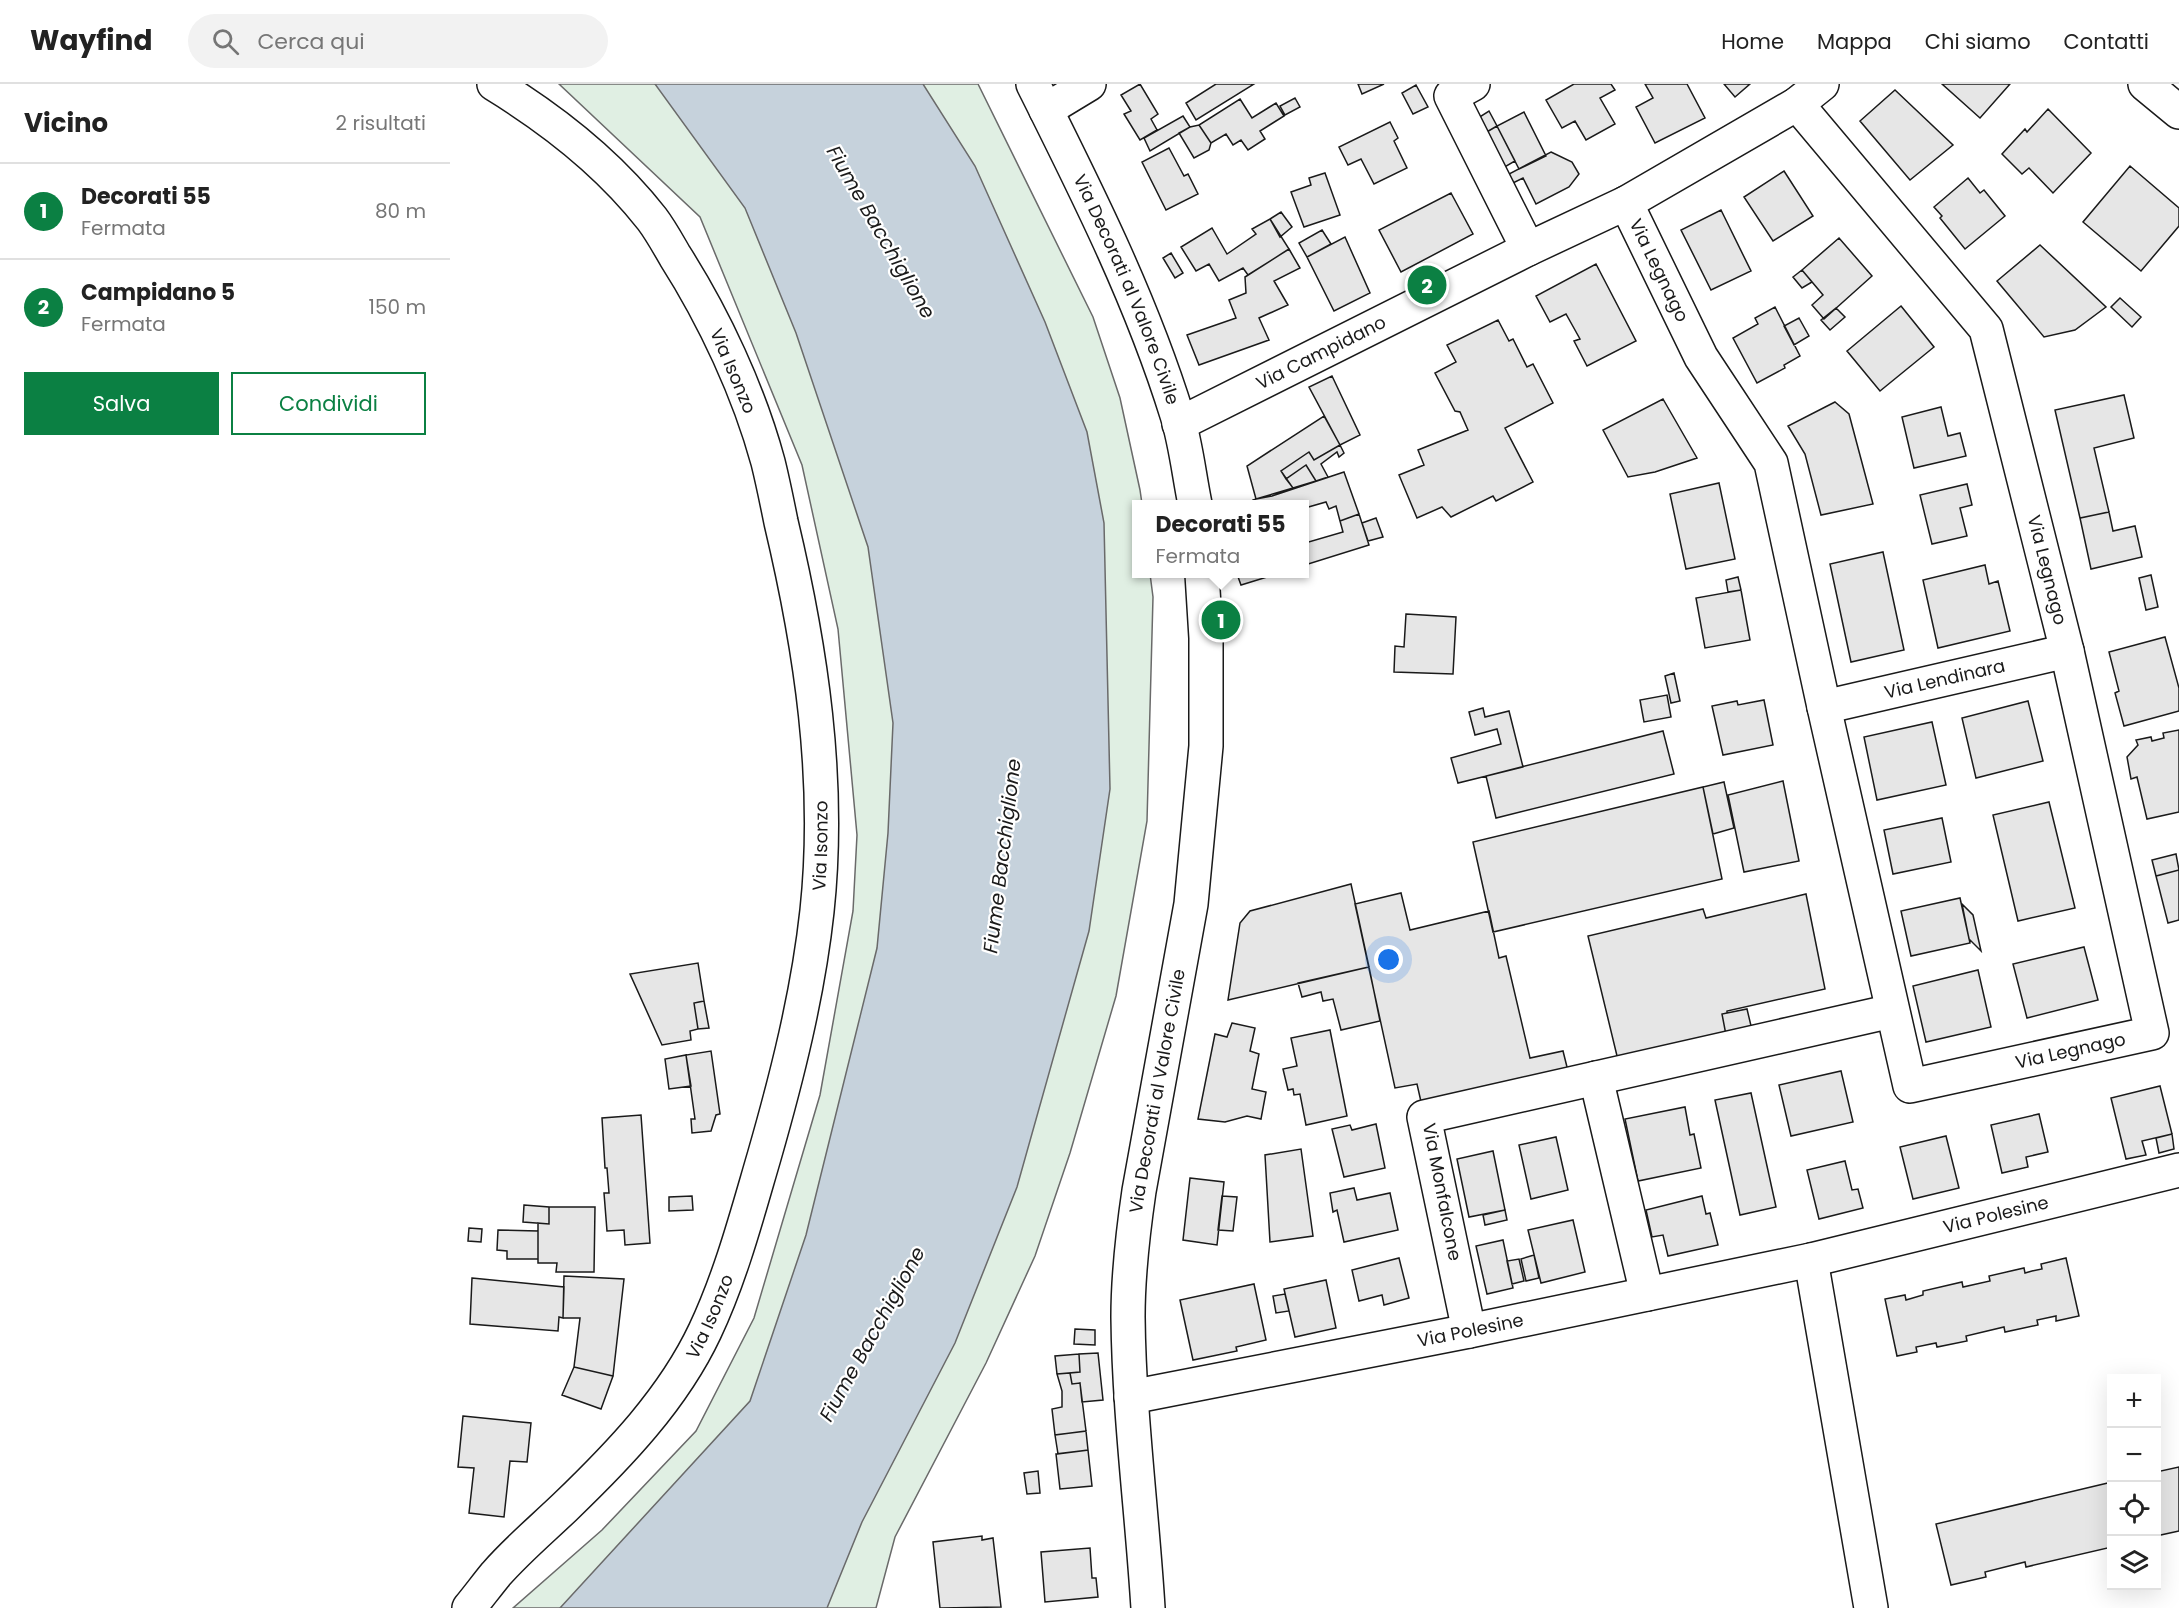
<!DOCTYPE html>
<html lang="it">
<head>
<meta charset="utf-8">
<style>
	:root { --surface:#fff; --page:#f2f2f2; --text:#222; --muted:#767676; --line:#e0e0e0; --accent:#0b8043 }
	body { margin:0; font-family:Poppins,sans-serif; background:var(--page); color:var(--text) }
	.controls { position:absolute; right:18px; bottom:18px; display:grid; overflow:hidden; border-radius:0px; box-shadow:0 6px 24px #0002 }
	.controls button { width:54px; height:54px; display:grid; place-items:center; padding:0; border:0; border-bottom:2px solid var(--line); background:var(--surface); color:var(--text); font:30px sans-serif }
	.you { position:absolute; left:939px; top:876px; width:21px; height:21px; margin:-15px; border:4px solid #fff; border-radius:50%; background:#1a73e8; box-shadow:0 0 0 9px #1a73e833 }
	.badge { display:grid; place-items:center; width:39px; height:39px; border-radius:50%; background:var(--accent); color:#fff; font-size:20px; font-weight:700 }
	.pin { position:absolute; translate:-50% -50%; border:3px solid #fff; box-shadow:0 2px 6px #0006 }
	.popup { position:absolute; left:682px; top:416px; width:177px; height:78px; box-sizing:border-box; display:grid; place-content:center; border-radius:0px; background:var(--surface); filter:drop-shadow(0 2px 4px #0005); font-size:20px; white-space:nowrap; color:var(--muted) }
	.popup b { font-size:22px; color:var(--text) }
	.popup::after { content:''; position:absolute; left:50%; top:100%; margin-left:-12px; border:12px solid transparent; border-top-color:var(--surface) }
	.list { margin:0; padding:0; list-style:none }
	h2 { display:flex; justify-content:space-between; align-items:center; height:78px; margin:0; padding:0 24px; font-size:26px }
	h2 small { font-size:20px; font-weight:400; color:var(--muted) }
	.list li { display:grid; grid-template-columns:39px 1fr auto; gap:18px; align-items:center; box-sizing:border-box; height:96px; padding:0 24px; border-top:2px solid var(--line) }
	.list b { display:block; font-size:22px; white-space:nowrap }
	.list p { margin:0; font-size:20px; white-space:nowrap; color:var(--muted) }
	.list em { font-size:20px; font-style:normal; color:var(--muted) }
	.actions { display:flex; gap:12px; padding:18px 24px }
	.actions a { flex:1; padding:14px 0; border:2px solid var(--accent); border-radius:0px; text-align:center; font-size:21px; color:var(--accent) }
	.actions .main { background:var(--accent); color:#fff }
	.icon { flex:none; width:33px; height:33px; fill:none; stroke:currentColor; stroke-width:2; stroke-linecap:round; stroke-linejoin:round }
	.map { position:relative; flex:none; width:1729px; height:1524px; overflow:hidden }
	header { display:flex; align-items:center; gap:36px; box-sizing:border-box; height:84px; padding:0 30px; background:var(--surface); border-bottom:2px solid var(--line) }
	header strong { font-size:28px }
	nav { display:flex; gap:33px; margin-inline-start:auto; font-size:21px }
	.search { width:420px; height:54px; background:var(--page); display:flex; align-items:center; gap:15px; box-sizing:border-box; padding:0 21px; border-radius:33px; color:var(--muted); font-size:22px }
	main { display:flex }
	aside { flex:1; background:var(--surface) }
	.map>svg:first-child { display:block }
</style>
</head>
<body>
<header>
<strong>Wayfind</strong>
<div class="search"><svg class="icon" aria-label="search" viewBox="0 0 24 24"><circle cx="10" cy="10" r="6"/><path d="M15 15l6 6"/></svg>Cerca qui</div>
<nav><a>Home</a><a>Mappa</a><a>Chi siamo</a><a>Contatti</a></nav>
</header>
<main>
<aside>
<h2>Vicino<small>2 risultati</small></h2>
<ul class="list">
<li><span class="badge">1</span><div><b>Decorati 55</b><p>Fermata</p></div><em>80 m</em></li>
<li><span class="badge">2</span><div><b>Campidano 5</b><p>Fermata</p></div><em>150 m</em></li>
</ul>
<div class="actions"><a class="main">Salva</a><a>Condividi</a></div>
</aside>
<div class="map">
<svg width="1729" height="1524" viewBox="0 0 1729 1524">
	<rect width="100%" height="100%" fill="#fff"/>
	<!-- green -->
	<path fill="#e0efe3" stroke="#6a6a6a" stroke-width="1.5" d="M109,0h419l115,233 27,81 20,92 2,14h-5v70h13l3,23 -6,224 -31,175 -46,157 -35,103 -49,107 -91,174 -19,71h-363l89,-78 94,-99 58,-113 66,-223 33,-184 4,-76 -19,-206 -36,-164 -102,-248z"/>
	<!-- water -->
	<path fill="#c6d2dc" stroke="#6a6a6a" stroke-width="1.5" d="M205,0h268l52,82 70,156 42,110 17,91 6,266 -21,142 -72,256 -62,156 -93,179 -35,86h-267l190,-207 56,-166 71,-287 11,-115 5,-110 -25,-176 -72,-214 -51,-125z"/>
	<!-- building -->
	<path fill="#e6e6e6" stroke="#1a1a1a" stroke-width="1.5" d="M690,0l18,30 -7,5 6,11 -17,10 -16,-26 7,-3 -10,-16z
		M766,0h38l-58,36 -10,-17z
		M908,0h26l-22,10z
		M1124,0h37l4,6 -15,8 15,26 -29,16 -11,-19 -13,7 -16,-28z
		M1195,0h42l18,34 -50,25 -19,-36 17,-9z
		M1274,0h26l-15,13z
		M1492,0h68l-30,34z
		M966,1l12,22 -15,7 -11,-21z
		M1445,6l58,55 -43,35 -50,-59z
		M845,14l5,9 -15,8 -5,-9z
		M790,15l12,19 24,-15 8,13 -24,15 5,8 -17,11 -7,-10 -8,5 -7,-11 -15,9 -12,-18z
		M1598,25l43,44 -38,40 -24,-25 -7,6 -20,-20 23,-25 2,3z
		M1039,27l8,15 -12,7 -7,-15z
		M1074,28l22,44 -27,13 -22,-43z
		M733,32l7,11 -40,24 -6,-13z
		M940,38l8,16 -4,3 13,27 -33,16 -13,-25 -13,6 -9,-18z
		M749,41l12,18 -2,7 -15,8 -15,-25 11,-6z
		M1047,42l18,35 -12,7 -18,-35z
		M719,64l15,28 4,-2 10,20 -32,16 -24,-48z
		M1101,68l21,10 7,12 -10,13 -33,17 -13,-26 -10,5 -4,-9z
		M1680,82l49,42v18l-38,45 -58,-49z
		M1334,87l29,45 -40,25 -29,-44z
		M875,89l15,42 -36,12 -13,-35 20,-7 -2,-7z
		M1518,94l12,15 4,-3 21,26 -40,33 -25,-31 2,-2 -8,-9z
		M1001,109l22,41 -72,38 -22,-42z
		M1271,126l30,61 -40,19 -30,-60z
		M831,128l11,15 -12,10 -10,-18z
		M820,135l19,30 -41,26 -5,-7 -24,13 -10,-17 -13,7 -15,-24 31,-19 15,26 29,-20 -4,-5z
		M872,146l9,14 -24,13 -8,-14z
		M895,153l25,56 -36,18 -27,-54z
		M1389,154l33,38 -48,43 -12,-14 11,-10 -21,-25z
		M1590,161l66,62 -31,23 -31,7 -47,-56z
		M839,165l11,19 -26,13 14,24 -29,13 10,22 -70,25 -12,-30 49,-17 -7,-18 17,-7 -1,-16z
		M721,169l12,20 -8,5 -12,-20z
		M1146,180l40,77 -49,25 -13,-25 6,-2 -14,-25 -16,8 -14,-26z
		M1352,186l10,12 -10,6 -9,-11z
		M1670,214l21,19 -9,10 -21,-20z
		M1451,222l33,41 -54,44 -33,-40z
		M1325,223l25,49 -16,9 1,3 -28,15 -24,-45 25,-14 -3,-6z
		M1386,224l9,9 -15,13 -9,-10z
		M1349,234l10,18 -15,9 -10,-19z
		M1048,236l11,21 4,-2 14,28 6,-3 20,39 -48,25 28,54 -37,19 -3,-5 -42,21 -9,-10 -25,11 -18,-43 25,-10 -6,-15 50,-20 -8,-18 -5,-1 -20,-38 21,-11 -9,-17z
		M882,292l28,59 -20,10 -31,-58z
		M1674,311l10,43 -40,10 15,64 -29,6 -25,-108z
		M1213,315l34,59 -42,14 -27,5 -25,-47z
		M1385,318l14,12 24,90 -52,11 -16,-61 -17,-28z
		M1491,323l7,29 12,-3 6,23 -52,12 -12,-51z
		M874,332l16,29 -26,15 -5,-8 -28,19 12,17 -37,11 -9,-33z
		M890,361l4,8 -5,4 -2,-5 -16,12 7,13 -12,4 -10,-16 -20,14 -5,-8 28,-19 5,8z
		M856,381l10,16 -23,7 -7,-9z
		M894,388l15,42 -19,7 -4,-15 -7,3 -3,-7 -21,6v-4h-51l-1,-4 3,-1 16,-3z
		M1269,399l16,76 -49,10 -16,-75z
		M1517,400l5,21 -12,3 7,28 -35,8 -12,-49z
		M1659,428l4,19 22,-5 7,31 -51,12 -11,-51z
		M909,430l10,31 -64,20v-22l38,-11 -3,-11z
		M926,434l7,19 -15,4 -6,-18z
		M1433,468l21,98 -53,12 -21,-98z
		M1535,481l4,19 9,-3 12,50 -72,17 -15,-68z
		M787,490h40l-36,11z
		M1701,491l7,32 -12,3 -7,-32z
		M1288,493l3,13 -13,2 -2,-12z
		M1291,506l9,50 -45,8 -9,-50z
		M956,530l50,3 -3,57 -59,-2 1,-26 9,1z
		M1715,553l14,51v23l-55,15 -9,-33 4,-2 -10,-39z
		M1224,589l6,28 -9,2 -6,-27z
		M1217,611l4,22 -27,5 -4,-22z
		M1314,616l9,45 -50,10 -11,-49 25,-5 1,4z
		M1578,617l15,60 -67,17 -14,-60z
		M1033,624l2,9 24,-6 14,56 -65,16 -7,-25 50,-14 -4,-15 -22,6 -6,-23z
		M1482,638l14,63 -69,15 -13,-63z
		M1729,646v82l-32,7 -10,-42 -6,2 -4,-22 11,-12 -2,-5 15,-3 1,4 12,-3 -1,-5z
		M1213,647l11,43 -178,44 -10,-42z
		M1333,697l16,80 -55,11 -16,-77z
		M1274,698l10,46 -21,6 -10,-47z
		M1253,703l19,92 -229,53 -20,-90z
		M1599,718l26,106 -57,13 -25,-106z
		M1492,734l9,44 -58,12 -9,-44z
		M1726,770l3,16 -23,6 -4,-16z
		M1729,786v50l-11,3 -12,-47z
		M901,800l18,83 -141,33 12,-77 10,-12z
		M951,809l9,37 79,-19 10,47 7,-2 24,102 33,-7 5,20 -146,35 -5,-22 -22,4 -40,-184z
		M1356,810l19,95 -98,22v2l-5,1 4,21 -108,25 -30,-124 115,-27 3,9z
		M1510,814l10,45 -59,13 -10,-45z
		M1512,820l11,11 8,36 -12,-12z
		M1634,863l14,53 -71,18 -14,-54z
		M248,879l6,38 -10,2 4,26 -8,2 1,9 -29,5 -32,-71z
		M919,883l11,54 -39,9 -8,-31 -10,2 -2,-9 -19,5 -4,-14z
		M1528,886l13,57 -65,15 -13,-56z
		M254,917l5,27 -11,1 -4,-26z
		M1297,925l5,21 -26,5 -4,-21z
		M782,939l23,5 -5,23 9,3 -7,35 14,3 -5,27 -14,-3 -22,6 -27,-3 17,-85 12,3z
		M880,946l17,86 -41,9 -6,-31 -6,1 -1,-6 -5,1 -5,-21 14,-3 -6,-28z
		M261,967l9,63 -4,1 -5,16 -19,2 -1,-14h4l-9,-64z
		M236,971l5,31 -22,3 -4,-30z
		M1391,987l12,51 -62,14 -12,-51z
		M1710,1002l12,48 -30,7 4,14 -20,4 -15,-61z
		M1301,1009l25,114 -36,8 -25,-115z
		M1235,1023l5,28 4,-1 7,34 -63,13 -13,-62z
		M1589,1030l9,38 -22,5 2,10 -26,6 -11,-48z
		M191,1031l9,128 -25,2 -1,-15 -17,1 -3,-38h5l-2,-25h-2l-3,-50z
		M926,1040l9,44 -41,9 -12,-48 18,-4 2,5z
		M1722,1050l2,15 -15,4 -3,-15z
		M1496,1052l13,52 -46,11 -13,-52z
		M1106,1053l12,53 -37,9 -12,-54z
		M851,1065l12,87 -43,6 -5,-87z
		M1043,1067l12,59 -36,7 -12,-58z
		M1395,1077l7,29 6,-1 5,19 -44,11 -12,-49z
		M740,1094l34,4 -7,63 -34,-5z
		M904,1104l3,12 33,-7 8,37 -54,12 -7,-32 -4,2 -3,-19z
		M242,1112l1,14 -24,1v-14z
		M772,1112l15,1 -4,34 -15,-1z
		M1252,1112l4,18 4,-1 8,32 -50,11 -5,-21 -11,2 -6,-27z
		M74,1121l25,2v17l-26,-2z
		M99,1123h46l-1,65h-38l1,-9h-19v-40l11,1z
		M1055,1126l2,10 -22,5 -2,-10z
		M1123,1136l12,52 -44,11 -13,-53z
		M19,1144l13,1 -1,13 -13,-1z
		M48,1146l40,1v28h-31v-8l-10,-1z
		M1053,1156l10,48 -26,6 -11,-48z
		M1084,1171l5,23 -13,3 -5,-22z
		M949,1174l10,40 -25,7 -2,-10 -23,6 -7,-31z
		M1616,1174l13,58 -23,5v-5l-19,4 1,5 -33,7 -1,-5 -38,9 1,5 -30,6 -1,-4 -20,4 1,5 -20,4 -12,-57 20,-4 1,5 17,-5v-4l39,-9 1,5 27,-6 -1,-5 35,-8 1,5 7,-2 10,-2 -1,-5z
		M1069,1175l5,22 -12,3 -5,-23z
		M114,1192l60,3 -11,97 -39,-9 6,-49h-17z
		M22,1194l92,9 -1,31 -4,-1 -1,14 -88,-7z
		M876,1196l10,48 -41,9 -11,-48z
		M804,1200l12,56 -30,7 1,4 -44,9 -13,-60z
		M835,1210l4,17 -13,2 -3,-17z
		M625,1245l20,1v15l-21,-1z
		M648,1269l5,47 -21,2 -2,-19 -8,1 -2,-11 10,-1 -1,-18z
		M629,1270l1,18 -23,2 -2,-18z
		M124,1283l39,9 -12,33 -39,-14z
		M620,1289l2,11 8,-1 6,48 -31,4 -3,-26 10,-2v-16l-5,-17z
		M13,1332l68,7 -4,39 -17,-1 -6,56 -35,-4 5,-45 -16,-1z
		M636,1347l2,19 -30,4 -3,-19z
		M638,1366l4,36 -32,3 -4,-35z
		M1729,1383v64l-23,5v-64z
		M588,1387l2,22 -13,1 -3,-21z
		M1662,1398v65l-86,20 -1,-5 -40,10 1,5 -35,8 -15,-61z
		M532,1452v4l11,-2 8,69 -61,1 -7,-66z
		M640,1464l2,30h4l2,19 -53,5 -4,-50z"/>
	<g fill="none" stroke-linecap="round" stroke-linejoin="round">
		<defs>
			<g id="minor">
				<path id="s1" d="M583,0c54,108 108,215 144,331 9,29 12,60 18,89"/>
				<path d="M1023,0l-22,12 77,153"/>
				<path d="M1695,0l34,28"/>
				<path d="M596,26l43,-26"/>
				<path id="s2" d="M1176,119l75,154 70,106 53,244 86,379 242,-53 -85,-382 -81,-322 -189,-225"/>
				<path id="s3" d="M729,340l349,-175 98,-46 171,-99 25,-20"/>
				<path id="s4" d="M1374,623l243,-56"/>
				<path d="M1146,994l51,216"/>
				<path d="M1361,1176l60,348"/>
				<path d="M1019,1247l-45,-214 468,-106"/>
				<path id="s5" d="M681,1313l338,-66 342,-71 368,-90"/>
				<path id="s6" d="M19,1524c9,-11 18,-23 27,-34 21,-24 46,-45 69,-67 54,-52 108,-108 140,-176 26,-55 42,-116 59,-174 23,-80 44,-163 53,-246 14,-131 -6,-263 -36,-389 -4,-20 -8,-40 -13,-60 -19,-70 -54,-145 -93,-206 -7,-12 -14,-25 -23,-37 -43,-55 -99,-99 -158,-135"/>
				<path id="s7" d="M698,1524c-6,-97 -19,-194 -20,-291 0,-42 5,-85 11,-126l52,-287 15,-158v-108l-4,-64"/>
			</g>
		</defs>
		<!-- minor casing -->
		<use href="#minor" stroke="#1a1a1a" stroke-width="36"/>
		<!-- minor -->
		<use href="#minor" stroke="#fff" stroke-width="33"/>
	</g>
	<g text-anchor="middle" stroke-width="4.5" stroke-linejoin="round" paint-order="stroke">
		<!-- street labels -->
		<g font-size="18" fill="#1a1a1a" stroke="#fff">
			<text dy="6" stroke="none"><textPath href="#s2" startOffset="75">Via Legnago</textPath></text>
			<text dy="6" stroke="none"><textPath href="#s1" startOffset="226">Via Decorati al Valore Civile</textPath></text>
			<text dy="6" stroke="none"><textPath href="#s3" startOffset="159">Via Campidano</textPath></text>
			<text transform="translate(283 287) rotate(67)" y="6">Via Isonzo</text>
			<text transform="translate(1597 486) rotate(76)" y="6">Via Legnago</text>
			<text dy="6" stroke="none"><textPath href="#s4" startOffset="124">Via Lendinara</textPath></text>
			<text dy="6" stroke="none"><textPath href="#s6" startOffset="867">Via Isonzo</textPath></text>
			<text dy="6" stroke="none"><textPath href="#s2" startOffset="1101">Via Legnago</textPath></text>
			<text dy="6" stroke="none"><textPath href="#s7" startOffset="520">Via Decorati al Valore Civile</textPath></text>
			<text transform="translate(992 1108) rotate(79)" y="6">Via Monfalcone</text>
			<text dy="6" stroke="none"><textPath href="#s5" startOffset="884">Via Polesine</textPath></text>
			<text dy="6" stroke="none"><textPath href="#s6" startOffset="381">Via Isonzo</textPath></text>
			<text dy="6" stroke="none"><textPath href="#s5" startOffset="346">Via Polesine</textPath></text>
		</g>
		<!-- water labels -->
		<g font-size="20" font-style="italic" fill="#1a1a1a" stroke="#fff">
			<text transform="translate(431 148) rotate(60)" y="7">Fiume Bacchiglione</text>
			<text transform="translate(552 772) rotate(-83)" y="7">Fiume Bacchiglione</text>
			<text transform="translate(422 1250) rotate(-61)" y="7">Fiume Bacchiglione</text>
		</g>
	</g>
</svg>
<div class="controls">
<button>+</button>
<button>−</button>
<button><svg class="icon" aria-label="locate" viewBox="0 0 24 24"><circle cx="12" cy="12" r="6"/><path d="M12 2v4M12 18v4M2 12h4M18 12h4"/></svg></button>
<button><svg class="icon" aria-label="layers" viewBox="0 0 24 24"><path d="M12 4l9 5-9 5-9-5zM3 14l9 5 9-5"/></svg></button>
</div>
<div class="you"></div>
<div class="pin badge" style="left:771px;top:536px">1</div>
<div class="popup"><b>Decorati 55</b>Fermata</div>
<div class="pin badge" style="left:977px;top:201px">2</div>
</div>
</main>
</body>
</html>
